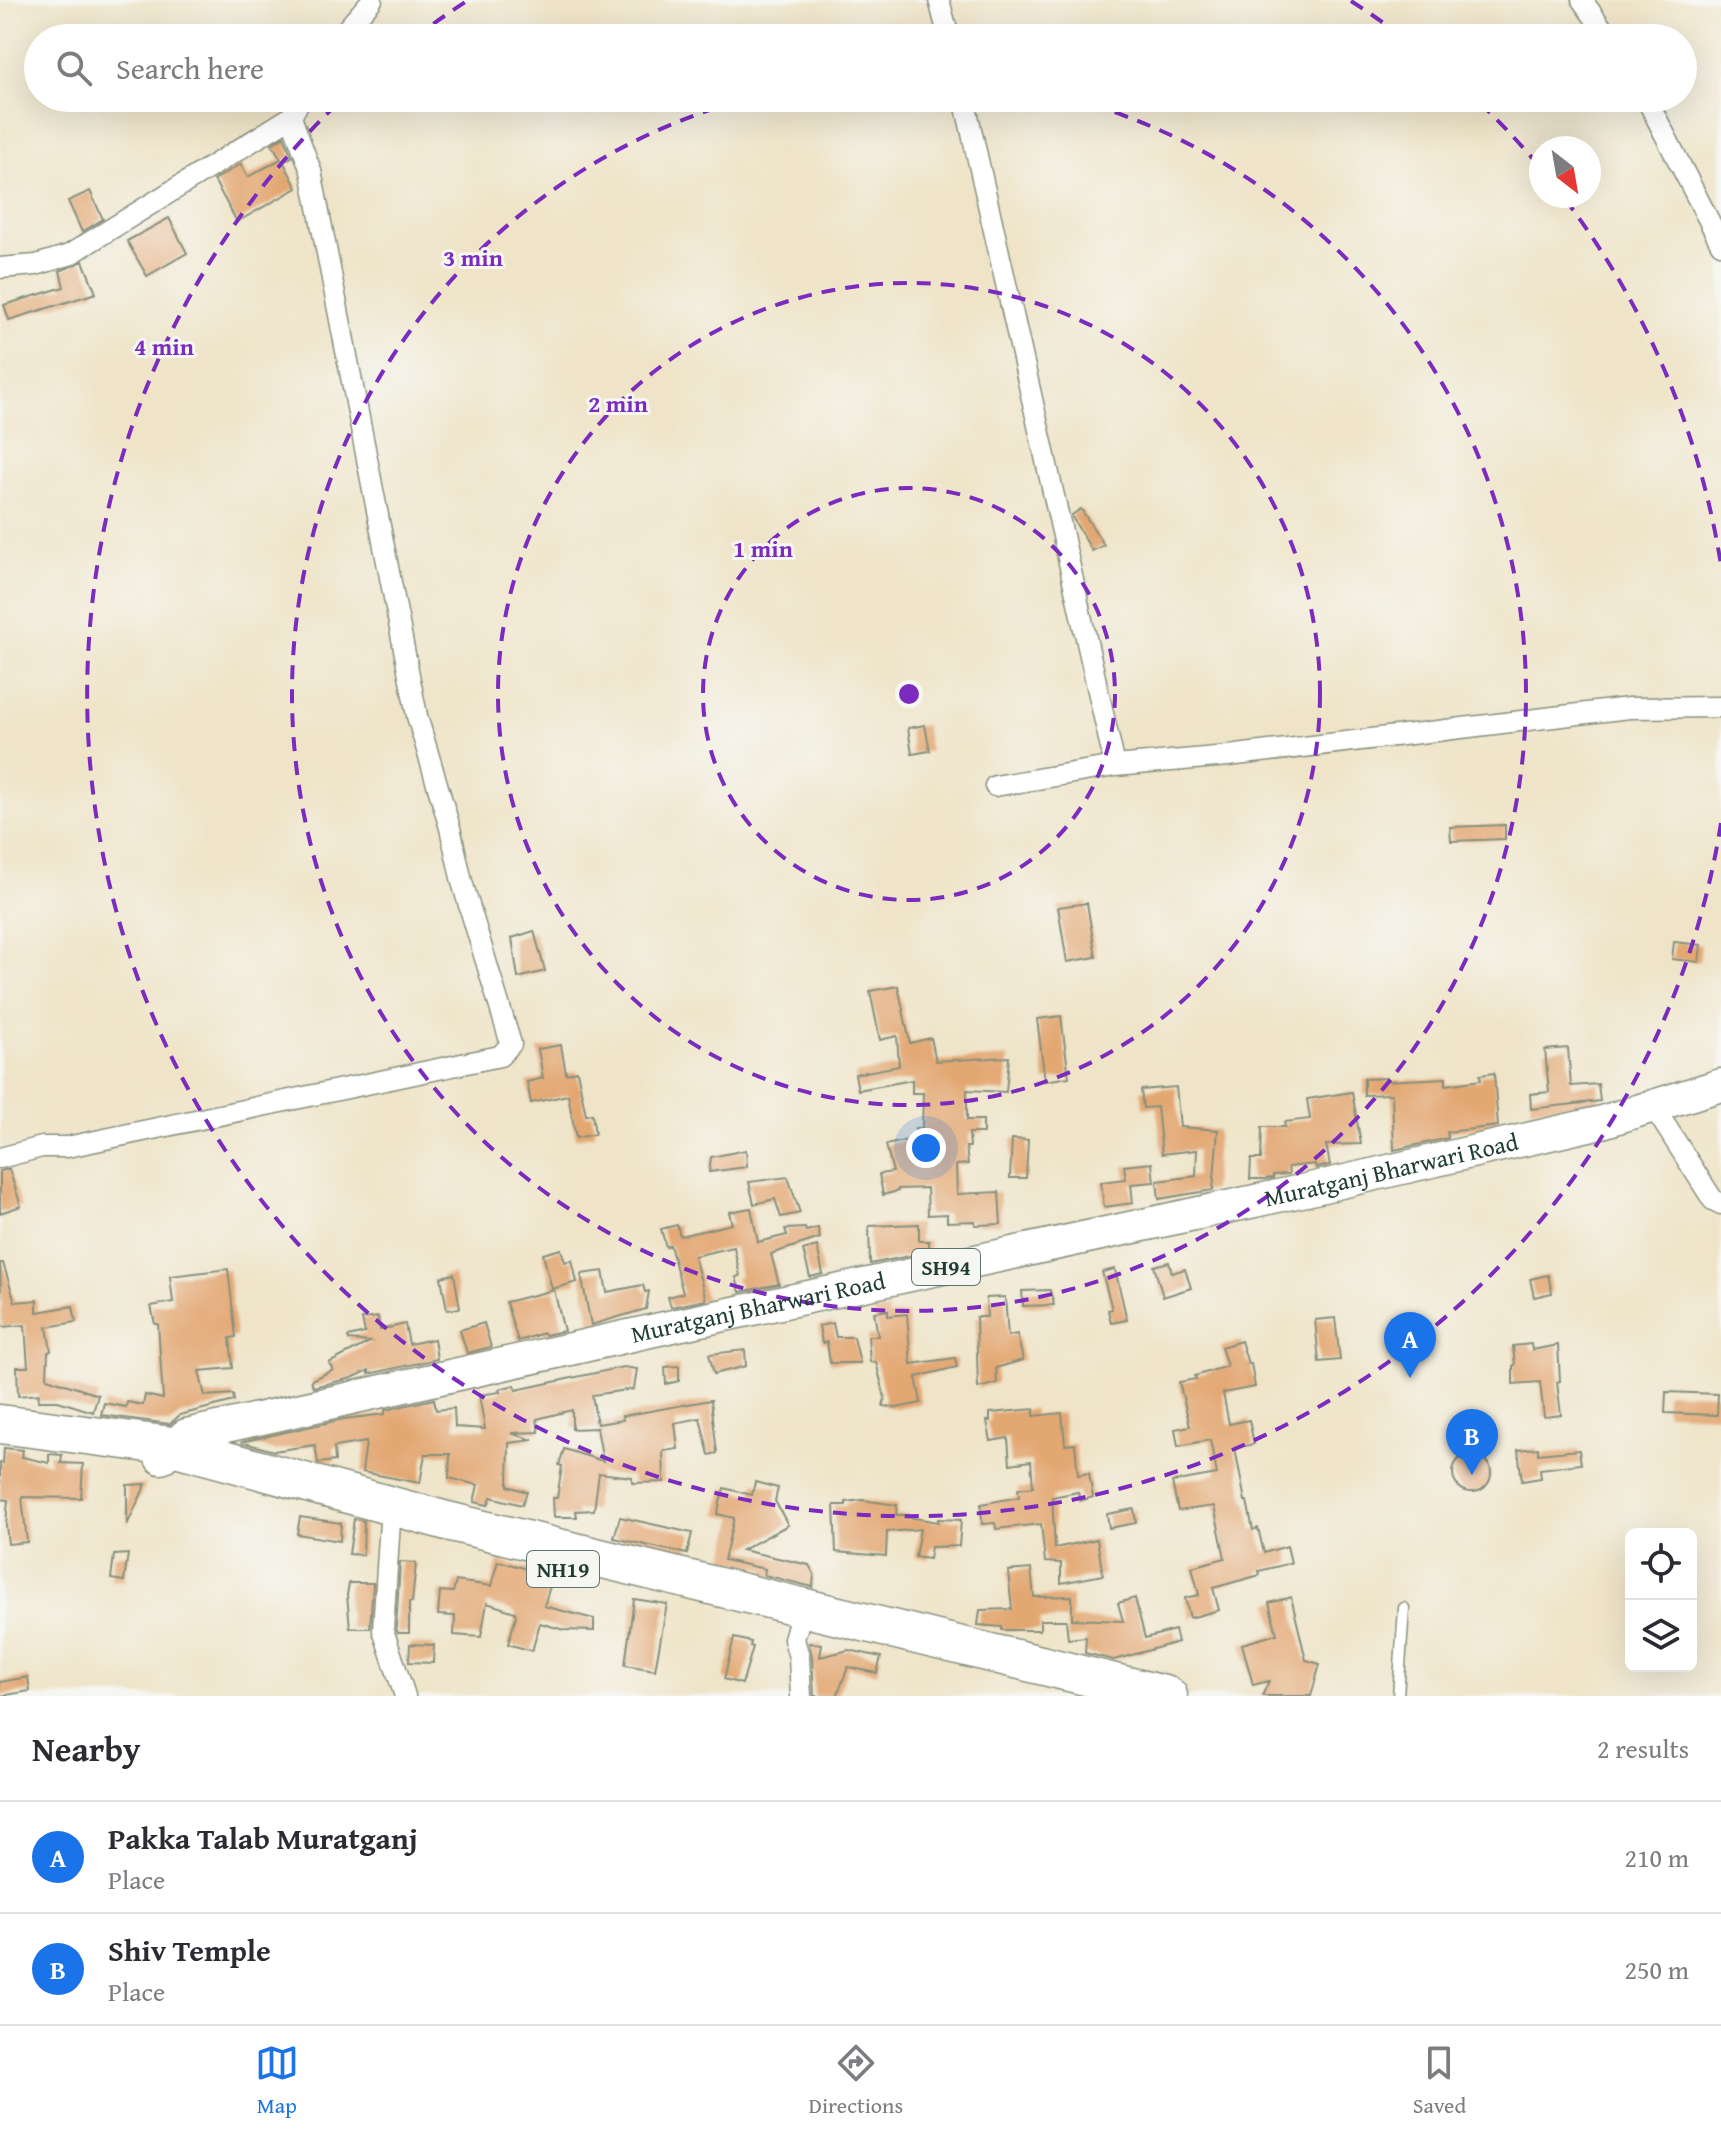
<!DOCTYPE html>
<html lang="en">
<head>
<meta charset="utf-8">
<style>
	:root { --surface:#fff; --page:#f2f2f3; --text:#2b2b33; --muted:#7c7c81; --line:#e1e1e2; --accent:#1a73e8 }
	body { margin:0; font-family:"Gentium Book Plus",serif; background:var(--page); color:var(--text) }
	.controls { position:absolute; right:24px; bottom:24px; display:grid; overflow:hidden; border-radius:12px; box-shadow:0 8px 32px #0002 }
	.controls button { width:72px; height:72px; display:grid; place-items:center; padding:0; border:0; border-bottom:2px solid var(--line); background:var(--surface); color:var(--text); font:40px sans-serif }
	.compass { position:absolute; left:1529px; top:136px; width:72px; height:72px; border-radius:50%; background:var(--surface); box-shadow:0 8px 32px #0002; rotate:149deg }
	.you { position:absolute; left:926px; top:1148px; width:28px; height:28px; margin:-20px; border:6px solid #fff; border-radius:50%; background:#1a73e8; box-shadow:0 0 0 12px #1a73e833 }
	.badge { display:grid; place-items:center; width:52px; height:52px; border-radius:50%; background:var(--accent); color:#fff; font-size:26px; font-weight:700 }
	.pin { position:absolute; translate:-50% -66px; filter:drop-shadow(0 2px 4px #0008) }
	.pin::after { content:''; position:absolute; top:42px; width:28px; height:24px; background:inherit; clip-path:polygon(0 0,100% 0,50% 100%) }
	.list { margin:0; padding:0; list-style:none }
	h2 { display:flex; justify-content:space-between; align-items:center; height:104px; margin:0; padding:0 32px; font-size:34px }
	h2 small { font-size:26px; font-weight:400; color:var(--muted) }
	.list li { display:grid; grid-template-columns:52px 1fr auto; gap:24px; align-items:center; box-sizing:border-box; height:112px; padding:0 32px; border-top:2px solid var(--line) }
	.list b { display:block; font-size:30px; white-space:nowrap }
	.list p { margin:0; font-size:26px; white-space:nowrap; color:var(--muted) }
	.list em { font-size:26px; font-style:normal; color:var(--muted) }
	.icon { flex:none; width:44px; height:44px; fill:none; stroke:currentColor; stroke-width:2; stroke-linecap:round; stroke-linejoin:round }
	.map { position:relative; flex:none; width:1721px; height:1696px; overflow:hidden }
	.search { position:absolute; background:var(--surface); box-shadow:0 8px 32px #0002; left:24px; right:24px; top:24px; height:88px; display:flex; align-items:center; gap:20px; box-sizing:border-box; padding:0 28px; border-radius:44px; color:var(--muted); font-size:30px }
	.sheet { height:328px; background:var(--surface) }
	nav { display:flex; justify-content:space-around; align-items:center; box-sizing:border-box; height:112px; border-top:2px solid var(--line); background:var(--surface); font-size:22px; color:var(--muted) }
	nav a { display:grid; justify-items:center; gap:4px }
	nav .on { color:var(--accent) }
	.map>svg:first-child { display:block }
</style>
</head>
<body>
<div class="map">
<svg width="1721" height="1696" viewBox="0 0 1721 1696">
	<rect width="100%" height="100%" fill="#f6f6f2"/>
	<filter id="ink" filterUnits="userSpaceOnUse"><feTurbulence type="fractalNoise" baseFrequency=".0125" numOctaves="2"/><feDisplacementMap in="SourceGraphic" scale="16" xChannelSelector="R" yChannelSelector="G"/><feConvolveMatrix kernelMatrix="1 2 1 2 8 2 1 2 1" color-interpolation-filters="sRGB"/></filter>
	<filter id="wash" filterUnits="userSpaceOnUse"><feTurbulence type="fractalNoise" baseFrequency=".006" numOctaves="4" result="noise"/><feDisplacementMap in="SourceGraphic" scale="32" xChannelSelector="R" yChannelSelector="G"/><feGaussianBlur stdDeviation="1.8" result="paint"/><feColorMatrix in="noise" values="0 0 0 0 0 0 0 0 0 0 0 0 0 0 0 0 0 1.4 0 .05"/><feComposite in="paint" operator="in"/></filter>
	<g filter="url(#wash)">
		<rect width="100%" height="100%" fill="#efe4c8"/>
		<g id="blocks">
			<!-- building -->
			<path fill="#e3a772" d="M284,136l8,21 -9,4 14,27 -60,34 -23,-42 27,-16 7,13 33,-18 -9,-15z
				M90,191l13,28 -21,13 -14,-31z
				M169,218l18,35 -40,23 -20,-35z
				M83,261l13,32 -87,27 -5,-15 60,-18 -4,-16z
				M1081,509l23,36 -12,6 -20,-34v-2z
				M925,725l5,26 -18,3 -4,-26z
				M1505,825v14l-54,2 -1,-14z
				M1087,903l9,54 -29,5 -9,-55z
				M534,931l11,40 -27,7 -6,-40z
				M1674,942l27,3 -2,17 -27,-3z
				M898,986l12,57 21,-5 5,23 73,-4 -3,35 -39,-2v30h16v13h-14l1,14h-4l2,17 -12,1 1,29 42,-2 2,32 -26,1v-4l-28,1v-8l-19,1 -1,-27 -29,1v2l-15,4 -4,-21 14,-2 -7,-27 30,-7 -1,-10h7l1,-35h-11v-13l-54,10 -3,-16 44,-8 -2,-30 -17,4 -10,-49z
				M1061,1016l8,61 -24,4 -8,-62z
				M561,1045l5,29 11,-3 9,44 6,-1 3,20 -19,4 -8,-43 -37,8 -4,-21 16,-4 -5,-29z
				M1568,1048l3,38 27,-2 2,17 -69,8 -1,-15 19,-2 -4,-42z
				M1494,1073l4,53 -51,6 1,6 -54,12 -2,-56 -28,1v-16l22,-1v3l60,-3v7l35,-5 -1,-5z
				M1176,1087l4,40 38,3 -5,60 -54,9 -2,-18 39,-5 1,-26 -35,4 -5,-47 -14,1 -2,-18z
				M1352,1092l9,52 -35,1 4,20 -14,3 -1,-4 -27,3 1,7 -16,1v3l-8,1h-15l1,-20h10l1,-32h23l-1,-5 26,-3 -3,-20z
				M1012,1139l16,1 -2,38h-16z
				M746,1150l1,17 -38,5 2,-15z
				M1152,1163l2,19 -23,2 2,19 -29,4 -3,-25 25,-3 -2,-13z
				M9,1169l12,37 -21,7v-42z
				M788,1177l12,36 -19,4 -6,-18 -21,5 -5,-22z
				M751,1208l7,34 29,-7 -2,-6 20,-1 1,3 12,-3 2,10 -49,16 8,30 -39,8 -4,-15 4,-1 -6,-29 -40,9 12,44 -35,7 -3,-10 15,-4 -13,-48 -4,2 -5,-18 16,-4 3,11 52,-12 -3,-12z
				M919,1224v17h10v11l-59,12 -1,-38z
				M817,1246l6,28 -13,3 -7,-27z
				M561,1249l4,13 7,-2 5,22 -25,7 -9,-35z
				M1169,1262l3,11 13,-4 6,19 -28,9 -9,-31z
				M0,1263h3l12,39 22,-2v12l36,-6 3,16 -29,5 4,24 -3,1 -1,26 51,17 -5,17 -35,-11h-20l1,-7 -21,2 -1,-29h11l-3,-42 -23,2z
				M228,1269l8,68 -6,1 3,30 -34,3 6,25 28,-2 1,7 -54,14 -10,9 -69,-9 3,-12 22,4 1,-5 16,3 2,-10 18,4 -5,-75h-3l-4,-18 22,-4 -3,-26z
				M1115,1269l12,51 -16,3 -3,-13 4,-1 -10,-37z
				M603,1271l4,21 36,-7 2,7 4,-1 -3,18 -55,16 -10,-51z
				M454,1274l6,34 -13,2 -6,-33z
				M1548,1275l4,18 -18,4 -4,-18z
				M554,1290l10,41 -19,4 -1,-2 -26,8 -12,-39z
				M1050,1290l4,15 -31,1 -1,-15z
				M1005,1297l3,39 9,-2 6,26 -27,8 1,15 -19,5 -2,-71h11l-1,-19z
				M888,1310v6l19,-2 4,50 44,-6 2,9 -41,10 5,26 -25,5 -13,-2 2,-8 -9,-36h-6l-2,-26h10l-4,-24z
				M378,1317l2,13 25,-6 4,20 25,-5 3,20 -68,15v-4l-17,8 -39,9 -2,-7 22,-10 -4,-7 41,-21 -21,-2 -1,-3 17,-4 -3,-14z
				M1335,1318l5,42 -21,2 -4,-42z
				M484,1323l7,24 -24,6 -7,-23z
				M833,1323l3,14h18l6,26h-30l-3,-21 -5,1 -3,-17z
				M1241,1341l7,23 3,-1 4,24 -32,6 6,31 20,-4 5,24 -19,4 10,53h2l6,29 5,-2 6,25 23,-7 4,17 -32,8 1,4 -47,13 6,22 -29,8 -5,-20 14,-3 -7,-28 33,-9 -11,-52 -36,5 -6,-29 45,-8 -7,-34 -32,6 -3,-17 15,-3 -11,-44 17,-3 -1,-3 32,-10 -6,-19z
				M1531,1344l1,6 26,-5 2,36 -3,1 4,33 -17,2 -4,-35 -27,2v-18l2,-1 -2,-19z
				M745,1350l1,16 -32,8 -5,-20z
				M679,1366v15l-13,3 -1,-17z
				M623,1367l14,2 -3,20 -42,6 5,29 26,-4 -1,-4 89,-16 6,53 -8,2 -9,-37 -25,5 3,26 -15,2 1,31 -32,1v-6l-33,-4 -5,37 -18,1 1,6h-23l-1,-19h4l5,-32 -3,-1 5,-16 39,12 -6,-33 -25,1v-19l-35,9 2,13 -28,1 22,7 -24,3 -1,43 19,6 -5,13 -31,-8 -3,8 -14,-3 4,-17 -29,-7 1,-24h-25l-5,29 -58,-11 4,-30 -32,5 1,14 -17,2 -3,-18 -41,6 -33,-9 103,-23 41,-5v-4l49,-11 2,11 18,-2 1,19 30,2 -6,-34 21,-3 -1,-3 16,-4 1,5z
				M1666,1392l52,2 -1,21 -52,-2z
				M1034,1409v7l28,-3 3,32 10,-1 3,31 11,-2 4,24 -13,4 -2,-9 -26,5 3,51 42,-9 6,36 -42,8v-20l-16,-1 -4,-38 -45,5 -1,-6 -13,1 -1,-20 38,-7 -1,-8 15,-2 -2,-26 -21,3 -2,-26 -17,3 -4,-20h3v-8z
				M4,1448l19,2 -1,7 27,6v-9l13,1 -1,8 22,1 -2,34 -59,-1 5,45 -19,2 -2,-19 2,-25 -8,-1v-36h3z
				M1538,1448v6l41,-4 2,14 -41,5 1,9 -19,3 -4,-31z
				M1453 1473a19 19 0 1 1 38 0a19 19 0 1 1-38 0Z
				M755,1482l23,6 -3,13 13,24 -46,25 67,15 5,9 -1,13 -49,-12 1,-6 -41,-9 10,-42 -17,-4 7,-26 28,7z
				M146,1484l-19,41v-40z
				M862,1500l35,5 -1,10h12v2l30,5v-3l23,1 -2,26 -28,1 -2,12 -14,-2 5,-28 -33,3 -1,24 -50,-4 -2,-47h12v-3z
				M1134,1509l2,14 -27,5 -2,-14z
				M300,1517l41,6 -1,18 -43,-7z
				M620,1517l72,16 -5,21 -73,-16z
				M354,1519l10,2 -1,34 -14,-1z
				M128,1554l-4,27 -13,-2 3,-24z
				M498,1561l55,15 -9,30 50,13v12l-30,-1 -24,-7 -8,28 -24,-7 8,-28 -1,-4 -28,-9 -6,34 -27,-2 1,-19 -17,-1 2,-24 13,1 3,-11 35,5z
				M400,1562l16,1 -4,39h-3v31h-11l-2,-5z
				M1031,1569l3,28 38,-1v23l51,2 -5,-18 17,-5 10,40 30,-8 3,12 -64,18 -29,-7 1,-16 -18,2 -2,-19h-26v10h-38v-3l-24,-2 2,-15 32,-1 -4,-38z
				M349,1583h24l-3,45h-20l-3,-33z
				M1291,1597l15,63 14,4 -9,32h-49l7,-15 -16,4 -11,-41 35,-10 -8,-31z
				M634,1599l33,5 -12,66 -30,-5z
				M734,1638l17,4 -1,4 3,1 -11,37 -18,-5z
				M809,1643l13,1 -2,13 29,-7 32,7 -4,16 -29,-6 -11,29h-23l-2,-40z
				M410,1644l24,1 -1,18 -24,-1z
				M28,1677l2,14 -30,5v-14z"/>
		</g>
	</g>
	<g filter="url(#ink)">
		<use href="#blocks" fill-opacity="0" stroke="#87907e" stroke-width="2"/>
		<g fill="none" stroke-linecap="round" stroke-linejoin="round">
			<defs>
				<path id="lane" d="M1398,1696l6,-88"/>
				<path id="street" d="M939,0l10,38
					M1582,0l27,38
					M339,38l33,-38
					M964,98l151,668
					M1646,98l75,146
					M0,268l36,-3 33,-10 222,-138 10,-19
					M995,786l120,-20 113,-10 401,-48 92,-1
					M1653,1106l60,94 8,4
					M0,1158l42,-11h25l433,-91 11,-12 -49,-162 -12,-54 -33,-112 -106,-545 -20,-54
					M391,1506l-8,124 22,66
					M801,1696l-2,-39 -5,-18 9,-32"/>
				<g id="primary">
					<path id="s1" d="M161,1458l25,-23 487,-109 633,-136 296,-68 119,-37"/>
				</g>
				<path id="highway" d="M0,1424l172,22 275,75 721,175"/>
			</defs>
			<!-- lane casing -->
			<use href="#lane" stroke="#87907e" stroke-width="13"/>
			<!-- street casing -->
			<use href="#street" stroke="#87907e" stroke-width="23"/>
			<!-- primary casing -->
			<use href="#primary" stroke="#87907e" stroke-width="35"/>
			<!-- highway casing -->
			<use href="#highway" stroke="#87907e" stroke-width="41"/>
			<!-- lane -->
			<use href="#lane" stroke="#fff" stroke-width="10"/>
			<!-- street -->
			<use href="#street" stroke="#fff" stroke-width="20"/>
			<!-- primary -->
			<use href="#primary" stroke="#fff" stroke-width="32"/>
			<!-- highway -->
			<use href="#highway" stroke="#fff" stroke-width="38"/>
		</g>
	</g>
	<!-- distance rings -->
	<g fill="none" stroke="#7b2cbf" stroke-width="4" stroke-dasharray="14 10">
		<circle cx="909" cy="694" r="206"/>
		<circle cx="909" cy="694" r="411"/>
		<path d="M1069 98A617 617 0 1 1 749 98"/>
		<path d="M1721 823A822 822 0 1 1 338 103M414 38A822 822 0 0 1 467 1M1351 1A822 822 0 0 1 1404 38M1480 103A822 822 0 0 1 1539 166M1565 199A822 822 0 0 1 1721 565"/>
	</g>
	<g text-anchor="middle" stroke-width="6" stroke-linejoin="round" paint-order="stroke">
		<!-- shield labels -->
		<g fill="#f6f6f2" stroke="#60746d" stroke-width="2">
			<rect x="912" y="1249" width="68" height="36" rx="6"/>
			<rect x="527" y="1551" width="72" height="36" rx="6"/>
		</g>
		<g font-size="22" font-weight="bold" fill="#1f3d34">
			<text x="946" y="1275">SH94</text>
			<text x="563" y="1577">NH19</text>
		</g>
		<!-- street labels -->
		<g font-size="24" fill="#1f3d34" stroke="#f6f6f2">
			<text dy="8" stroke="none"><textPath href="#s1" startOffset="1268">Muratganj Bharwari Road</textPath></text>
			<text dy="8" stroke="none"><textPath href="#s1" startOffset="620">Muratganj Bharwari Road</textPath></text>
		</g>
	</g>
	<circle cx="909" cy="694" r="12" fill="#7b2cbf" stroke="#f6f6f2" stroke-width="4"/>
	<g font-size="24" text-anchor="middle" font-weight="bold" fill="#7b2cbf" stroke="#f6f6f2" stroke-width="6" stroke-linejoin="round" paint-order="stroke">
		<text x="473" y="266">3 min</text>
		<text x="164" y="355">4 min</text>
		<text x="618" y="412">2 min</text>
		<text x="763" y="557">1 min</text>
	</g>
</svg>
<div class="controls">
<button><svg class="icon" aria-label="locate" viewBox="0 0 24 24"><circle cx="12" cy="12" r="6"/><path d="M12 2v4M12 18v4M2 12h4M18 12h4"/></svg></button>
<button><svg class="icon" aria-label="layers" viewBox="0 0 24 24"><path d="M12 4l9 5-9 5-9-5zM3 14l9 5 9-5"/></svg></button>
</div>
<svg class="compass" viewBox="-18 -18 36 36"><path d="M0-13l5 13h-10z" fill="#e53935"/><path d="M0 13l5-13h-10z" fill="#7c7c81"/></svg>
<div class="you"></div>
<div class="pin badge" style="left:1410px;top:1378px">A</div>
<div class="pin badge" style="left:1472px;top:1475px">B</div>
<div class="search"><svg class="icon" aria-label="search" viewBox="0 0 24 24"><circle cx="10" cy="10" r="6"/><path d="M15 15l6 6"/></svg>Search here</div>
</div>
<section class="sheet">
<h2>Nearby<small>2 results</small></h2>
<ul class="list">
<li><span class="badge">A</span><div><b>Pakka Talab Muratganj</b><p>Place</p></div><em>210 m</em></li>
<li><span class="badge">B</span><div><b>Shiv Temple</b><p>Place</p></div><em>250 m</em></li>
</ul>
</section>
<nav>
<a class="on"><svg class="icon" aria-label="map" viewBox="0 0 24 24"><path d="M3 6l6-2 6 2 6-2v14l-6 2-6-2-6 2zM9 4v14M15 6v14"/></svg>Map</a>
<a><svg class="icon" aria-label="directions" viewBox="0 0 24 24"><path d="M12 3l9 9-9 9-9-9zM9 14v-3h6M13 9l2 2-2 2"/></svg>Directions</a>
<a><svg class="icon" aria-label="saved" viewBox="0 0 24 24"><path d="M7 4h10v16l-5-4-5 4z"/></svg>Saved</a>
</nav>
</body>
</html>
